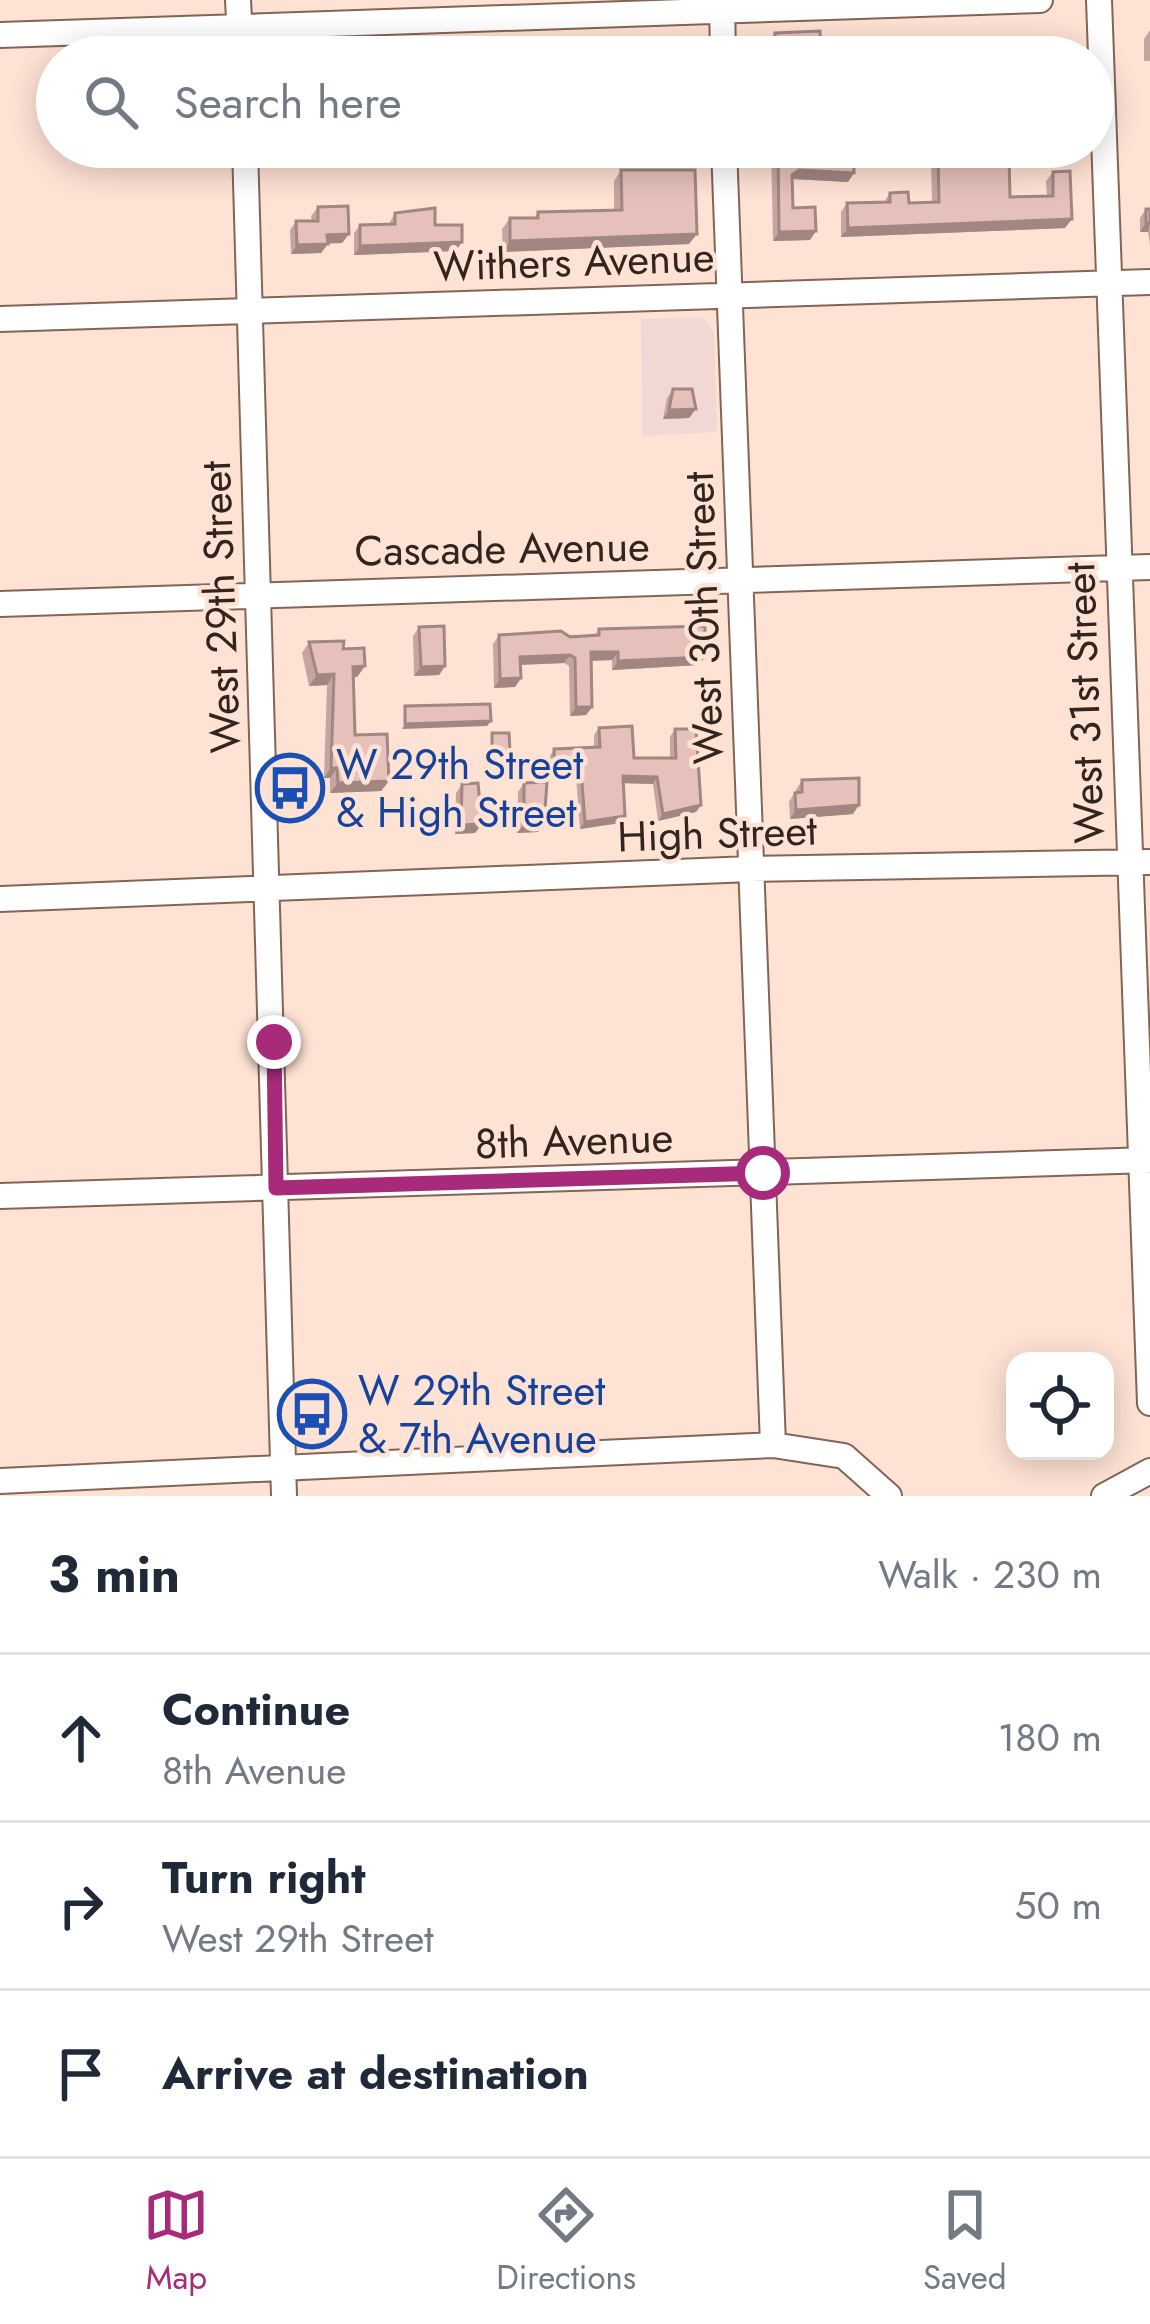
<!DOCTYPE html>
<html lang="en">
<head>
<meta charset="utf-8">
<style>
	:root { --surface:#fff; --page:#f6f6f7; --text:#1f2937; --muted:#747a83; --line:#e0e1e3; --accent:#a72a7b }
	body { margin:0; font-family:Jost,sans-serif; background:var(--page); color:var(--text) }
	.controls { position:absolute; right:36px; bottom:36px; display:grid; overflow:hidden; border-radius:24px; box-shadow:0 6px 30px #0003 }
	.controls button { width:108px; height:108px; display:grid; place-items:center; padding:0; border:0; border-bottom:3px solid var(--line); background:var(--surface); color:var(--text); font:60px sans-serif }
	.stop { position:absolute; width:36px; height:36px; margin:-27px; border:9px solid #a72a7b; border-radius:50%; background:#fff }
	.stop.end { background:#a72a7b; border-color:#fff; box-shadow:0 3px 12px #0008 }
	.list { margin:0; padding:0; list-style:none }
	h2 { display:flex; justify-content:space-between; align-items:center; height:156px; margin:0; padding:0 48px; font-size:51px }
	h2 small { font-size:39px; font-weight:400; color:var(--muted) }
	.list li { display:grid; grid-template-columns:78px 1fr auto; gap:36px; align-items:center; box-sizing:border-box; height:168px; padding:0 48px; border-top:3px solid var(--line) }
	.list b { display:block; font-size:45px; white-space:nowrap }
	.list p { margin:0; font-size:39px; white-space:nowrap; color:var(--muted) }
	.list em { font-size:39px; font-style:normal; color:var(--muted) }
	.icon { flex:none; width:66px; height:66px; fill:none; stroke:currentColor; stroke-width:2; stroke-linecap:round; stroke-linejoin:round }
	.map { position:relative; flex:none; width:1150px; height:1496px; overflow:hidden }
	.search { position:absolute; background:var(--surface); box-shadow:0 6px 30px #0003; left:36px; right:36px; top:36px; height:132px; display:flex; align-items:center; gap:30px; box-sizing:border-box; padding:0 42px; border-radius:66px; color:var(--muted); font-size:45px }
	.sheet { height:660px; background:var(--surface) }
	nav { display:flex; justify-content:space-around; align-items:center; box-sizing:border-box; height:168px; border-top:3px solid var(--line); background:var(--surface); font-size:33px; color:var(--muted) }
	nav a { display:grid; justify-items:center; gap:6px }
	nav .on { color:var(--accent) }
	.map>svg:first-child { display:block }
</style>
</head>
<body>
<div class="map">
<svg width="1150" height="1496" viewBox="0 0 1150 1496">
	<rect width="100%" height="100%" fill="#fee2d4"/>
	<!-- commercial -->
	<path fill="#f2d8d4" d="M358,44l1,13h-92l8,-12z
		M702,317l12,16 3,99 -75,4 -1,-117z"/>
	<g fill="none" stroke-linecap="round" stroke-linejoin="round">
		<defs>
			<path id="minor" d="M238,0l3,57
				M722,0l1,57
				M1099,0l51,1403
				M0,35l1040,-35
				M245,147l39,1349
				M724,147l49,1298
				M0,319l1150,-37
				M0,604l1150,-37
				M0,899l751,-30 399,-7
				M0,1196l1150,-36
				M0,1481l773,-36 71,11 45,40
				M1104,1496l46,-25"/>
		</defs>
		<!-- minor casing -->
		<use href="#minor" stroke="#836556" stroke-width="28"/>
		<!-- minor -->
		<use href="#minor" stroke="#fff" stroke-width="24"/>
	</g>
	<!-- wall -->
	<path fill="#c6a5a0" d="M1150,30v31h-6v-22z
		M775,33l46,20 -3,4h-49v-16z
		M771,147h34l1,6 48,20 -6,9 -56,-3 1,29 17,32 -37,1z
		M938,151l23,8 49,38 37,-1 -1,-15 7,-9 12,56 -224,9v-25l6,-9 37,-1 6,-9 19,10 23,-1 -1,-42z
		M621,170l68,74 -186,8 -1,-23 8,-11h24l4,-6 76,-2v-29z
		M318,207l31,27 -7,9h-14l-7,10 -30,1 -1,-24 6,-9h16l-1,-5z
		M1146,209h4v37l-2,-14h-8v-14z
		M395,213l40,12 21,26 -102,4v-22l6,-8 29,-1z
		M673,389l16,29 -26,1 4,-21z
		M419,627l26,39 -6,9 -25,1 -1,-40z
		M599,629l100,36 -87,5v-10l-21,1 1,46 -6,8 -16,1 -1,-50 -5,-3 -44,2 1,13 -6,9 -21,1 -1,-44 6,-9h96z
		M309,642l34,7 22,17 -8,11h-3l1,58 34,46 -8,10 -51,2v-15h-6l3,-93 -18,1 -7,-33z
		M599,728l35,30h36v-21l5,-8 26,76 -5,7 -38,9 -5,-37 -29,-1 1,33 -5,7 -40,6 -4,-52 -26,1v-22l4,-7 40,-2v-12z
		M802,780l51,34 -63,5 -1,-17z
		M524,783l14,49 -21,1 1,-41z
		M462,784l20,40 -7,9 -20,1 1,-41z"/>
	<!-- shaded-wall -->
	<path fill="#a18682" d="M821,53l-3,4h-20l3,-3z
		M146,147h29l-2,4 -31,1z
		M799,170l55,3 -6,9 -55,-3 -1,-4z
		M1072,219l-7,9 -224,9 7,-9z
		M1146,223h4l-2,9h-8z
		M816,231l-6,9 -37,1 6,-9z
		M349,234l-7,9 -21,1 6,-9z
		M697,234l-8,10 -186,8 7,-11z
		M462,242l-6,9 -102,4 6,-9z
		M328,244l-7,9 -30,1 6,-9z
		M696,409l-7,9 -26,1 6,-9z
		M591,652h27l-6,8 -27,1z
		M570,655l-6,8 -50,2 6,-8z
		M705,657l-6,8 -87,5 6,-9z
		M365,666l-8,11h-11l7,-10z
		M445,666l-6,9 -25,1 7,-9z
		M334,674l-7,11 -18,1 8,-11z
		M521,678l-6,9 -21,1 6,-9z
		M576,707h16l-6,8 -16,1z
		M491,721l-4,5 -85,3 3,-5z
		M492,751h18l-3,4 -18,1z
		M331,768h6l-7,10h-6z
		M581,770l-5,7 -26,1 5,-7z
		M623,776l34,1 -4,7 -34,-1z
		M389,781l-8,10 -51,2 8,-10z
		M701,805l-5,7 -38,9 5,-7z
		M859,805l-6,9 -63,5 6,-9z
		M625,816l-5,7 -40,6 5,-7z
		M544,823l-6,9 -21,1 7,-9z
		M482,824l-7,9 -20,1 6,-9z"/>
	<!-- building -->
	<path fill="#e6c0ba" stroke="#a18682" stroke-width="3" d="M820,31l1,22 -20,1v3h-25l-1,-24z
		M1031,41v16h-165l47,-3v-10l14,-2z
		M690,50l1,7h-28v-6z
		M340,51l62,6h-62z
		M778,147h27l1,6 48,-1v21l-55,-3 -7,5 1,33 22,-1 1,24 -37,1z
		M938,151h22l1,8 48,-2 1,40 43,-1v-24l17,-1 2,48 -224,9 -1,-25 43,-1v-9l18,-1 1,11 30,-1z
		M621,170h74l2,64 -187,7v-23h28v-6l84,-2z
		M348,206l1,28 -22,1 1,9 -31,1 -1,-24h22v-14z
		M435,208v17h27v17l-102,4v-21l35,-1v-11z
		M1146,209h4v14h-4z
		M673,389h19l4,20 -27,1z
		M444,626l1,40 -24,1 -2,-40z
		M705,626v31l-87,4v-9h-27l1,55h-16l-1,-49 -5,-3 -50,2 1,21 -21,1 -1,-44 62,-4 9,6 29,-2v-6z
		M344,641l-1,8 21,-1 1,18 -12,1 2,68 32,-1 2,47 -51,2 -1,-15h-6l3,-94 -17,1 -8,-33z
		M490,704l1,17 -86,3v-18z
		M632,726l2,32h42l-1,-29h21l5,76 -38,9 -6,-37 -34,-1 2,40 -40,6 -4,-52 -26,1 -1,-22 46,-2 -1,-19z
		M492,733h17l1,18h-18z
		M859,778v27l-63,5 -1,-17 7,-1v-12z
		M547,782l-3,41 -20,1v-41z
		M478,783l4,41 -21,1 1,-41z"/>
	<g fill="none" stroke-linecap="round" stroke-linejoin="round">
		<!-- route -->
		<path stroke="#a72a7b" stroke-width="15" d="M274,1042l2,146 487,-15"/>
	</g>
	<!-- icons -->
	<defs>
		<symbol id="bus-ring" viewBox="-11 -11 22 22"><circle r="9.5" fill="#fee2d4" stroke="#1a4fb4" stroke-width="1.5"/><path d="M-5-6H5V4H4V6H2V4H-2V6H-4V4H-5ZM-3.5-4V0h7V-4ZM-3.5 1.2v1.5H-2V1.2ZM2 1.2v1.5H3.5V1.2Z" fill="#1a4fb4"/></symbol>
	</defs>
	<g fill-rule="evenodd">
		<use href="#bus-ring" x="252" y="750" width="76" height="76"/>
		<use href="#bus-ring" x="274" y="1376" width="76" height="76"/>
	</g>
	<g text-anchor="middle" stroke-width="9" stroke-linejoin="round" paint-order="stroke">
		<!-- street labels -->
		<g font-size="42" fill="#32251f" stroke="#fee2d4">
			<text transform="translate(574 261) rotate(-2)" y="15">Withers Avenue</text>
			<text transform="translate(502 548) rotate(-1)" y="15">Cascade Avenue</text>
			<text transform="translate(220 607) rotate(-92)" y="15">West 29th Street</text>
			<text transform="translate(703 618) rotate(-92)" y="15">West 30th Street</text>
			<text transform="translate(1084 703) rotate(-92)" y="15">West 31st Street</text>
			<text transform="translate(717 833) rotate(-2)" y="15">High Street</text>
			<text transform="translate(574 1140) rotate(-2)" y="15">8th Avenue</text>
		</g>
		<!-- transit labels -->
		<g font-size="42" fill="#164399" stroke="#fee2d4" text-anchor="start">
			<text x="336" y="779">W 29th Street<tspan x="336" dy="48">&amp; High Street</tspan></text>
			<text x="358" y="1405">W 29th Street<tspan x="358" dy="48">&amp; 7th Avenue</tspan></text>
		</g>
	</g>
</svg>
<div class="controls">
<button><svg class="icon" aria-label="locate" viewBox="0 0 24 24"><circle cx="12" cy="12" r="6"/><path d="M12 2v4M12 18v4M2 12h4M18 12h4"/></svg></button>
</div>
<div class="stop" style="left:763px;top:1173px"></div>
<div class="stop end" style="left:274px;top:1042px"></div>
<div class="search"><svg class="icon" aria-label="search" viewBox="0 0 24 24"><circle cx="10" cy="10" r="6"/><path d="M15 15l6 6"/></svg>Search here</div>
</div>
<section class="sheet">
<h2>3 min<small>Walk · 230 m</small></h2>
<ul class="list">
<li><svg class="icon" aria-label="ahead" viewBox="0 0 24 24"><path d="M12 20V5M6 11l6-6 6 6"/></svg><div><b>Continue</b><p>8th Avenue</p></div><em>180 m</em></li>
<li><svg class="icon" aria-label="right" viewBox="0 0 24 24"><path d="M7 20v-9h11M14 6l5 5-5 5"/></svg><div><b>Turn right</b><p>West 29th Street</p></div><em>50 m</em></li>
<li><svg class="icon" aria-label="arrive" viewBox="0 0 24 24"><path d="M6 21V4h12l-3 4 3 4H6"/></svg><div><b>Arrive at destination</b></div></li>
</ul>
</section>
<nav>
<a class="on"><svg class="icon" aria-label="map" viewBox="0 0 24 24"><path d="M3 6l6-2 6 2 6-2v14l-6 2-6-2-6 2zM9 4v14M15 6v14"/></svg>Map</a>
<a><svg class="icon" aria-label="directions" viewBox="0 0 24 24"><path d="M12 3l9 9-9 9-9-9zM9 14v-3h6M13 9l2 2-2 2"/></svg>Directions</a>
<a><svg class="icon" aria-label="saved" viewBox="0 0 24 24"><path d="M7 4h10v16l-5-4-5 4z"/></svg>Saved</a>
</nav>
</body>
</html>
